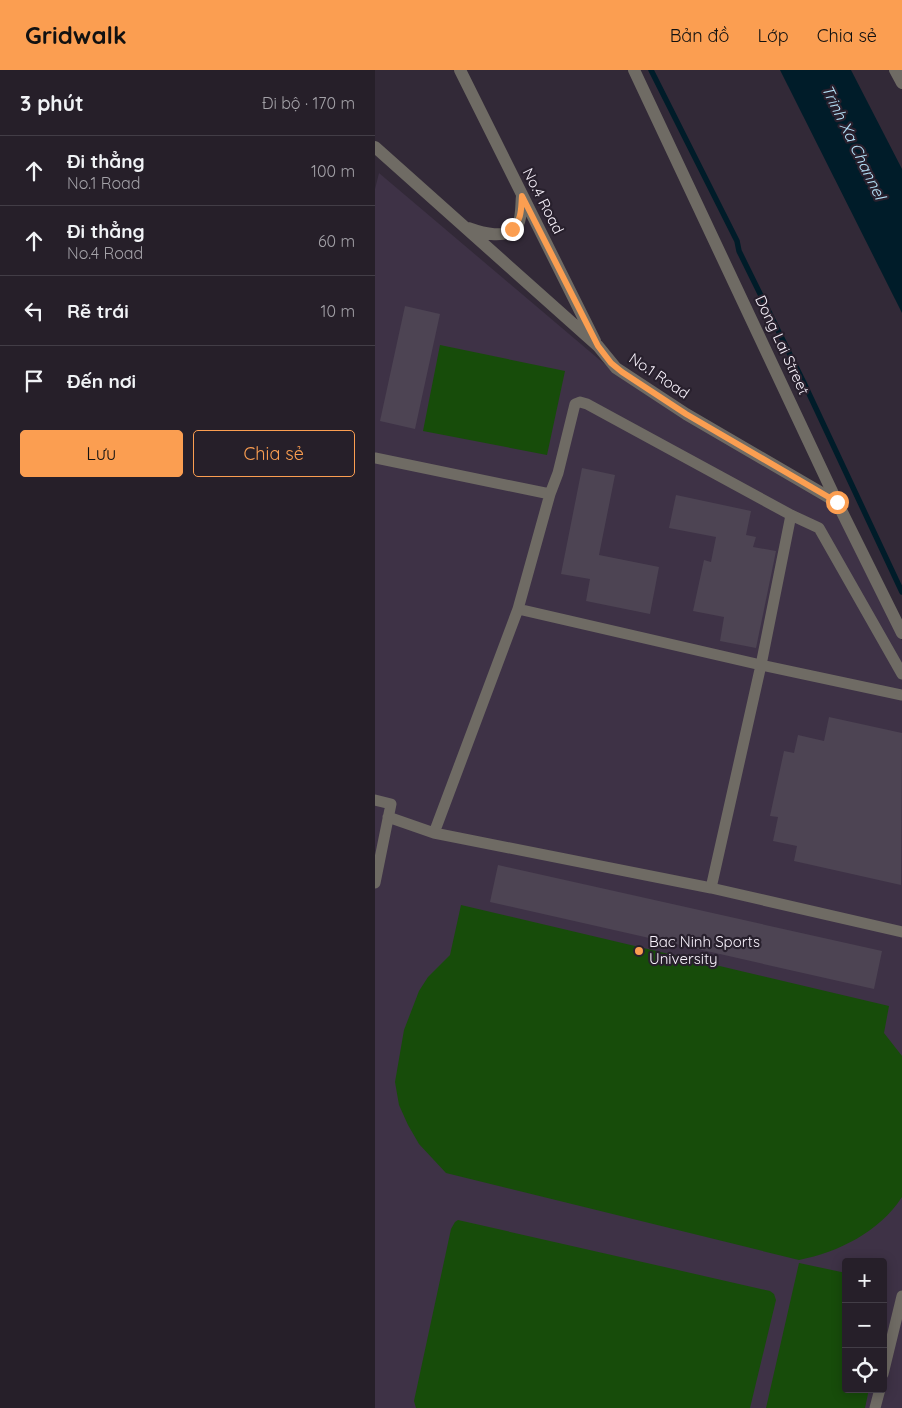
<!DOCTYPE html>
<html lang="vi">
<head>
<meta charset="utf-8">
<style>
	:root { --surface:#261f29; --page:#2e2731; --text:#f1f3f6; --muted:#a4a2a8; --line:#423d46; --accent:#fb9e51 }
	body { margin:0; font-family:Quicksand,sans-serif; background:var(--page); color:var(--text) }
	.controls { position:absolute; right:15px; bottom:15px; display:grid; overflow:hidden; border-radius:5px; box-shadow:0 2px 12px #0003 }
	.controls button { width:45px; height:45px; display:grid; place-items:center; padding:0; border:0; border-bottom:1px solid var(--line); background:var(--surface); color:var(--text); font:25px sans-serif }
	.stop { position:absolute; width:15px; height:15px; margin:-11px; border:4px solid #fb9e51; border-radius:50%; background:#fff }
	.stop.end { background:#fb9e51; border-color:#fff; box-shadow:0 1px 5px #0008 }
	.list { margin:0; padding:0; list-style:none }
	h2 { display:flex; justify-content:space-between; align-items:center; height:65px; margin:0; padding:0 20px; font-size:21px }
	h2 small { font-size:16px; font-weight:400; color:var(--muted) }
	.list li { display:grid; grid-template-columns:32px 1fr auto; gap:15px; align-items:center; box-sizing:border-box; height:70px; padding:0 20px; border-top:1px solid var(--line) }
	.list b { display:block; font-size:19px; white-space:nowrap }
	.list p { margin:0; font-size:16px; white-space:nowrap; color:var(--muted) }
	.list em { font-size:16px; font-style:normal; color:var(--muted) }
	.actions { display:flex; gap:10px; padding:15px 20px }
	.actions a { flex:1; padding:11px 0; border:1px solid var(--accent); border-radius:5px; text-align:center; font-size:18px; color:var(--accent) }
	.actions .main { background:var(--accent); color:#111 }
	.icon { flex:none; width:28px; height:28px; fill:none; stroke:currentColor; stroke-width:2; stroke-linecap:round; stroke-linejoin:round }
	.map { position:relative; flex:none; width:527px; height:1338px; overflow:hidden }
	header { display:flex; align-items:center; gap:30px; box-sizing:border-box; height:70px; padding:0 25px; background:var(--accent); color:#111 }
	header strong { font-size:24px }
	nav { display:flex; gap:28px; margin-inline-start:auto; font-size:18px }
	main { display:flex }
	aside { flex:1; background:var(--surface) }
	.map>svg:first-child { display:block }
</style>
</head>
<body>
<header>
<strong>Gridwalk</strong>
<nav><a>Bản đồ</a><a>Lớp</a><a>Chia sẻ</a></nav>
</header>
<main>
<aside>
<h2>3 phút<small>Đi bộ · 170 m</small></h2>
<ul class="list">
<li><svg class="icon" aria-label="ahead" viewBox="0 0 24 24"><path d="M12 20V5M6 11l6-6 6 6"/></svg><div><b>Đi thẳng</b><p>No.1 Road</p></div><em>100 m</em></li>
<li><svg class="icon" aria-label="ahead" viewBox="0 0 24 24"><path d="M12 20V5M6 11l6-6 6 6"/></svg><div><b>Đi thẳng</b><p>No.4 Road</p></div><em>60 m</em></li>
<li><svg class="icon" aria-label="left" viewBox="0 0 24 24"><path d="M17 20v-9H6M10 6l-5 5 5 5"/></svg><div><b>Rẽ trái</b></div><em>10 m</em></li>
<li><svg class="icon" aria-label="arrive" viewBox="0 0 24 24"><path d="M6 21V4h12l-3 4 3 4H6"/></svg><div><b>Đến nơi</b></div></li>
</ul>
<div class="actions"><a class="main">Lưu</a><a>Chia sẻ</a></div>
</aside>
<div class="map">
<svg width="527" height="1338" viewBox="0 0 527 1338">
	<rect width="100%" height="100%" fill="#322937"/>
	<!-- built -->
	<path fill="#3e3246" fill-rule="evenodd" d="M4,103l229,194 230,142 64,132v767h-527v-1219zM471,1192h37v127h-37z"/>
	<!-- green -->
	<path fill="#174c0a" d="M65,275l125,26 -18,84 -124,-24z
		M86,835l428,101 -5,27 18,23v141c-23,35 -63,55 -103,63l-353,-87 -27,-29 -11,-19 -9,-20 -4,-23 9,-52 15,-39 9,-14 22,-22z
		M83,1150l312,71 4,3 2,6 -26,108h-334l-2,-7 37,-172 4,-7z
		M424,1193l47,10v116h23l-4,19h-99z"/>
	<!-- water -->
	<path fill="#001c29" d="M405,0h71l51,99v144z"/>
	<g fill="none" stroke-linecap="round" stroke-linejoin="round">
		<!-- stream -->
		<path stroke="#001c29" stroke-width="5.5" d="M276,0l86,171 2,10 65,132 98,209"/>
	</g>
	<!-- building -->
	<path fill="#4d4453" d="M30,236l35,8 -25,115 -35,-8z
		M207,398l33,7 -16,80 60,12 -9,47 -64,-13 4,-22 -29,-5z
		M301,425l75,16 -5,24 10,2 -3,10 23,4 -20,97 -36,-7 4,-24 -31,-6 11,-51 7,2 5,-25 -47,-9z
		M454,647l73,16 -1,152 -107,-24 3,-15 -24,-5 5,-24 -8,-1 14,-65 10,2 4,-18 26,6z
		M123,795l384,86 -8,38 -384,-87z"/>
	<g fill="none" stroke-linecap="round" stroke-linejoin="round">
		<!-- service -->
		<path stroke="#6f6b64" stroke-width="11" d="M0,388l175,36
			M143,539l243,56 141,30
			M0,730l16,4 -16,79
			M13,747l46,16 277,55 191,44
			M59,763l84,-224 32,-115 8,-21 17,-69 5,-2 7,2 204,111 28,13 83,146
			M336,818l50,-223 30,-150
			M508,1304l19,-78
			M500,1338l5,-19"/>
		<!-- minor -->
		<path stroke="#6f6b64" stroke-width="12" d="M85,0l135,271
			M520,0l7,13
			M0,77l223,199 18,22 70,46 151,88
			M93,158c14,5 39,13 50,-4 4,-7 3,-20 4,-28"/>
		<!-- tertiary -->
		<path stroke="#6f6b64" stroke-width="12" d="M259,0l203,432 65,131"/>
	</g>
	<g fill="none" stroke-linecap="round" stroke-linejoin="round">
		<!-- route -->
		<path stroke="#fb9e51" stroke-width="6" d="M137,159c10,-9 9,-21 10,-33l76,150 13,17 11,9 64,42 151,88"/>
	</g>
	<!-- markers -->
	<circle fill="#fb9e51" stroke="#28202d" stroke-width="2" cx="264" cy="881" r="5"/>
	<g text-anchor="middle" stroke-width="4.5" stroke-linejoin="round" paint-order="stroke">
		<!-- street labels -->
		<g font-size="15" fill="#f8f2fc" stroke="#28202d">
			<text transform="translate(168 131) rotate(63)" y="5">No.4 Road</text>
			<text transform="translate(407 275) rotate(65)" y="5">Dong Lai Street</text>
			<text transform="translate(284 306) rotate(34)" y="5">No.1 Road</text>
		</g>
		<!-- poi labels -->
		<g font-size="15" fill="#f8f2fc" stroke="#28202d" text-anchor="start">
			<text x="274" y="877">Bac Ninh Sports<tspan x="274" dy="17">University</tspan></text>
		</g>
		<!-- water labels -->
		<g font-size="16" font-style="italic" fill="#b5e2f9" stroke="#28202d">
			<text transform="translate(479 72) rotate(64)" y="6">Trinh Xa Channel</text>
		</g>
	</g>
</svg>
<div class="controls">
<button>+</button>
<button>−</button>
<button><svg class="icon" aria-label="locate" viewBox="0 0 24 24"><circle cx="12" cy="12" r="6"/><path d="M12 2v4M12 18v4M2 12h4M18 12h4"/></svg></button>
</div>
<div class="stop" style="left:462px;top:432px"></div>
<div class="stop end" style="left:137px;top:159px"></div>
</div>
</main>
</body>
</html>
